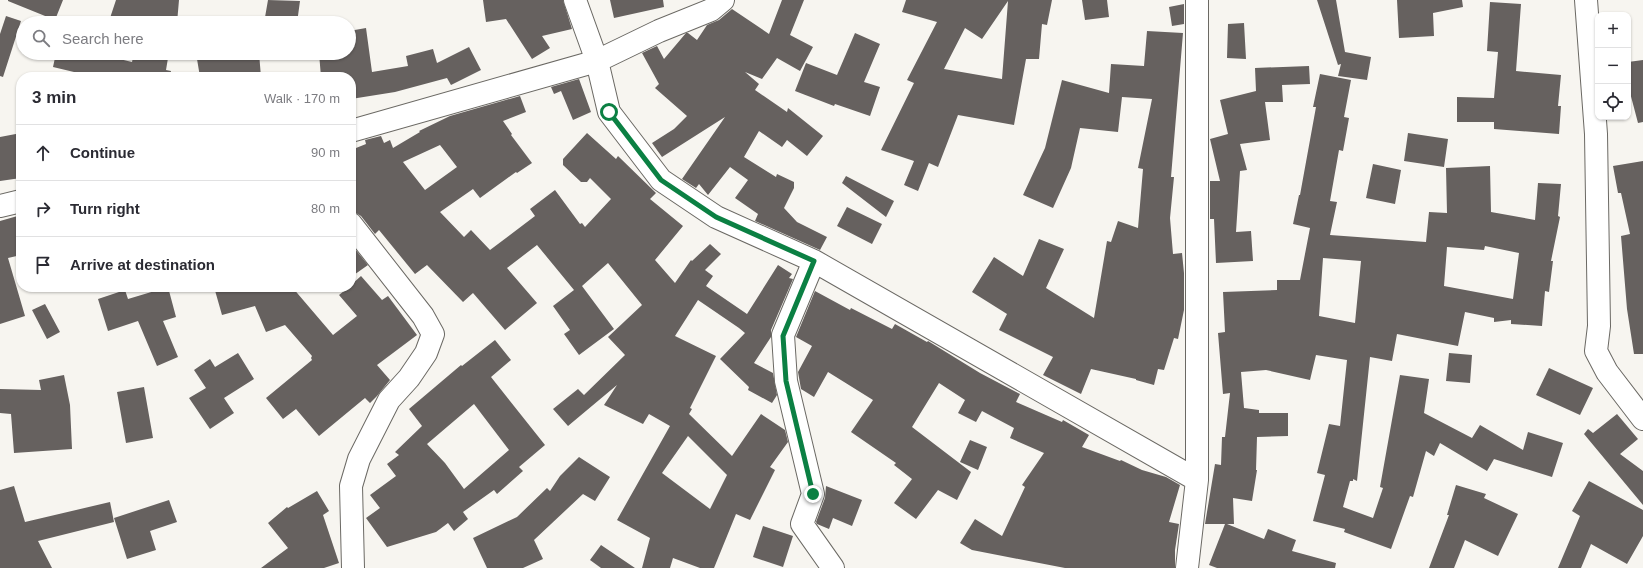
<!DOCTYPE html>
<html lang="en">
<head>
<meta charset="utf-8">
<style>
	:root { --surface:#fff; --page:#f2f2f3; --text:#2b2b33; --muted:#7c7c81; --line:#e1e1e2 }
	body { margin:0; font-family:Helvetica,sans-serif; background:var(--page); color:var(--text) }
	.controls { position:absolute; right:12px; top:12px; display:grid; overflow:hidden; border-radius:8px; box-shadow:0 1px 3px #0004 }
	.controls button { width:36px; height:36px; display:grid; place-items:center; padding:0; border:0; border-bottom:1px solid var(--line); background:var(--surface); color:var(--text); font:20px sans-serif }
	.stop { position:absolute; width:12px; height:12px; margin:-9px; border:3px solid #0b8043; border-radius:50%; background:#fff }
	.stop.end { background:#0b8043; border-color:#fff; box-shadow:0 1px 4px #0008 }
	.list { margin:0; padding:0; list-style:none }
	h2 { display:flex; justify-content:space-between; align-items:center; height:52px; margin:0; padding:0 16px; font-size:17px }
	h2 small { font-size:13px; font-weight:400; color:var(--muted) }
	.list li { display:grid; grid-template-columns:26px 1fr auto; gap:12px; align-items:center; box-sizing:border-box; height:56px; padding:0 16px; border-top:1px solid var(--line) }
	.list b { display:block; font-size:15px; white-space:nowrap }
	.list em { font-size:13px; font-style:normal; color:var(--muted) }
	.icon { flex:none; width:22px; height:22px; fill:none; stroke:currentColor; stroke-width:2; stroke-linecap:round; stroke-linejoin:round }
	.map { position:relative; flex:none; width:1643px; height:568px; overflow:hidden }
	.search { position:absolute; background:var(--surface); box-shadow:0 1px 3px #0004; left:16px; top:16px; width:340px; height:44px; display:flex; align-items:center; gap:10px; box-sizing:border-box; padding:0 14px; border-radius:22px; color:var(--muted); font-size:15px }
	.panel { position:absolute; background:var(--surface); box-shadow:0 1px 3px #0004; left:16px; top:72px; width:340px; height:220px; border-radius:16px }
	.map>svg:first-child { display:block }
</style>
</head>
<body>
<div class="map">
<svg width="1643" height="568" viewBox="0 0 1643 568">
	<rect width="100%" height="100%" fill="#f7f5f0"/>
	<!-- building -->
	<path fill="#66615f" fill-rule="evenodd" d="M8,0h55l-8,20 -47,-19z
		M116,0h63l-2,23h-53l-14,-5z
		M268,0l32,1 -3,22h-33z
		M483,0h80l9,29 -30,7 8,12 -18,11 -26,-40 -20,3z
		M610,0h53l1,7 -50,11z
		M782,0h22l-14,35 23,12 -13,24 -23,-13 -15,21 -17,-7 14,12 -4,6 32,22 1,-4 35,28 -16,20 -20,-16 -5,7 -23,-16 -15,26 32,20 1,-3 17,8v6l-10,20 13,14 30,15 -7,13 -65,-29 3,-7 -23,-16 13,-18 -18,-13 -22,28 -9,-11 -3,4 -14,-9 43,-62 -63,40 -10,-14 22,-14 13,-13 -32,-28 4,-4 -17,-31 15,-7 7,13 22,-26h2l9,7 10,-15 12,-5 13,-11 37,25z
		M906,0h146l-5,25 -5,-1 -3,35h-13l-12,66 -56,-10 -20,52 -9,-4 -11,28 -14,-6 10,-24 -33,-11 33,-67 -7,-3 30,-58 -35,-10zM1008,1l-6,78 -58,-10 21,-41 17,11z
		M1082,0h25l2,17 -24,3z
		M1317,0h19l9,52 26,5 -4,23 -29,-4 3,-12 -3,1z
		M1397,0h65l1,7 -30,6 1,23 -35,2z
		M1490,2l31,2 -5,67 45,4 -3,31h3l-2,28 -65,-5v-7h-37v-25l37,1 4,-46 -11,-1z
		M1184,4v20l-12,2 -3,-19z
		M6,16l15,5 -18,56 -3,-1v-42z
		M1244,23l2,36 -19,-1 1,-34z
		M366,28l6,44 36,-6 -2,-10 27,-7 4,14 32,-16 12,23 -30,15 -4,-7 -52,14 -44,7v-22h-30l-2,-24h30v-22z
		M1147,31l36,2 -12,144h3l-4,41 3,36 9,-1 2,20v37l-6,29 -4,-1 -10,32 -6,-1 -4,16 -18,-5v-1l-45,-10 -10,25 -38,-19 10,-18 -54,-27 8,-16 -35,-22 22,-35 29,19 16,-37 25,10 -18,39 48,30 13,-77 4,1 7,-21 20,7 5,-59 -5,-1 14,-69 -30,-2 -4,35 -38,-4 -9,40 -18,40 -30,-13 22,-47 17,-68 47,13 2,-29 33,2z
		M855,33l25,11 -16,38 16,5 -10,29 -35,-12 -1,2 -39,-15 11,-28 31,12z
		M56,53h38l38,9 2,-9 34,5 -2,12 5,1 -1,6h-75l-42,-10z
		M196,53h63l2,24h-61z
		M1643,60v62l-5,1 -10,-38v-23z
		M1309,66l1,18 -28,1 1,17h-18l5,38 -30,4 7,26 -7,1 -4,61 15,-1 2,30 -37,2 -2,-44h-4v-38h10l-10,-42 18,-5 -8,-34 36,-9 -1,-23z
		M1320,74l31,6 -7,37 5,1 -6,33 -4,-1 -9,51 7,1 -7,33 96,7 3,-30 18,1 -1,-45 44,-2 1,46 44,8 3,-37 23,1 -3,32 2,1 -9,44h2l-4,31 -4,-1 -3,35 -31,-2v-4l-17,2v-4l-29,-6 -7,34 -61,-12 -5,27 -22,-4 -13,124 -4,-2v2h-3l-7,26 30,11 10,-30 -3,-1 20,-112 29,4 -5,34 48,25 8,-13 43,25 5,-18 35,11 -11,34 -58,-18 -7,12 -47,-28 -6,13 -8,-5 -13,46 -3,-1 -19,53 -47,-17 1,-3 -32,-8 12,-46 -8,-2 12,-49 11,2 7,-66 -31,-5 -6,25 -44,-10 -25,2 3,36 15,2v3h29v23l-31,1 -1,33h1l-5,31 -19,-3 1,26h-7l37,15 4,-10 28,11 -4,11 44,12 -1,5h-118l-8,-3 16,-41h-20l10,-60 6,1 1,-28h3l5,-44 -7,1 -5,-61 7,-1 -2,-40 54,-2v-10h23l10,-52 -17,-4 6,-29h1l16,-88h-3zM1485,246l34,7 -6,46 -69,-13 3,-39 37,3zM1323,258l38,3 -6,62 -36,-7z
		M579,79l12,33 -18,8 -12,-29 -7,3 -3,-7z
		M520,96l6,16 -23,9 9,13 -1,1 21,28 -15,10 -1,-1 -36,26 -7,-9 -33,23 24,25 7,-7 19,20 45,-34 -5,-7 25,-19 25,34 2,-1 3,4 26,-28 -21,-21 -3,4h-6l-18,-17v-6l24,-26 29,26 2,-3 38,37 -6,6 33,27 -28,34 20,23 16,-23 1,1 18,-17 11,10 -16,16 8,6 -7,10 41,28 31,-49 14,9 -3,4 4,1 -22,51v7l-17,26 19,10 4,22 -5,8 -24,-13 1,-3 -29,-28 25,-26 -6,-5 -41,-28 -23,36 41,20 -26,52 2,1 -3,5 43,42 29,-42 24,16 3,12 -18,25 5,3 -25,50 -14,-6 -22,54h-14l-27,-10 -3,10h-28l8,-30 -33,-18 53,-94 -21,-12 -6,10 -39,-19 13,-20 -49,41 -15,-17 25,-20 6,6 41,-40 -17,-18 34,-32 -34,-42 -26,23 32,43 -35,26 -15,-21 6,-4 -17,-24 21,-16 -37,-45 -30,23 30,35 -32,27 -32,-37 -10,9 -36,-37 -12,9 -36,-44 -4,4 -14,-18 -5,-3 -5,-1v-62l15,-6 -1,-4 16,-4 3,7 6,-3 3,8 27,-16 -1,-1 31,-15zM440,145l17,22 -32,23 -22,-28zM688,436l39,39 -17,34 -48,-36z
		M21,133v45l-21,3v-44z
		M1408,133l40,6 -4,28 -40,-6z
		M1643,161v193h-9l-7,-45 -6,-73 9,-2 -9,-41h-3l-5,-27z
		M1373,164l28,6 -6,34 -29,-6z
		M846,176l48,25 -8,16 -44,-34z
		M847,207l35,17 -10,20 -35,-18z
		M21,215v40l-13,3 17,58 -25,8v-103z
		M351,244l17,21 -17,12z
		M361,276l21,24 6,-4 29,39 -40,30 13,15 -13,16 -7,7 -5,-5 -46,38 -23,-27 -13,10 -17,-21 46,-38 -1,-2 1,-2 -27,-31 -19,7 -11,-26 -33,9 -8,-28h78l41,48 24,-19 -18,-21 10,-8h2v-2z
		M168,287l8,30 -13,4 15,36 -21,9 -19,-45 -30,10 -10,-32 27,-9 3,9z
		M815,291l35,19 1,-2 41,21 3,-5 32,18 1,-1 52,32 40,21 -4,8 46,20 1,-2 26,15 -7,12 38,14 1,-1 21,10 24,7 14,8 -11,37 10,2 -4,26v18h-110l-93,-18 -12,-7 15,-24 27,17 23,-49 -3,-2 22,-32 -34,-15 4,-10 -32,-17 -6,11 -18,-9 7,-13 -26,-17 -27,44 59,45 -14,28 -19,-10 -22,29 -22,-16 18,-24 -18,-14 2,-2 -45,-31 22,-32 -45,-28 -14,25 -13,-8 -3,-17 14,-26 -16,-9z
		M45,304l15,28 -13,7 -15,-29z
		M495,340l16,20 -20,17 54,68 -26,22 4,4 -26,23 -3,-4 -31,22 5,7 -14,12 -6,-8 -12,9 -49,15 -21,-29 14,-10 -10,-13 26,-19 -9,-12 12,-9 -4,-3 27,-26 -13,-17 52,-44 1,1zM474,404l35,46 -45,39 -19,-26 -18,-19z
		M238,353l16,26 -30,19 10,15 -24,16 -21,-31 17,-10 -12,-18 16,-11 5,8z
		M1449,353l23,2 -2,28 -24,-2z
		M1549,368l44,20 -13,27 -44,-20z
		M64,375l6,30 2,44 -58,4 -3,-39 -11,-1v-24l41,1 -2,-10z
		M144,387l9,51 -27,5 -9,-51z
		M1617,414l21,25 -18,15 23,17v34l-59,-71 4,-5 5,4z
		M970,440l17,7 -9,23 -18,-8z
		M579,457l31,20 -15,24 -12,-7 -49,46 9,19 -20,9h-36l-14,-30 44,-21 30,-29 3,3 10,-15z
		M1589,481l54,29v26l-16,28 -36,-20 -10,24h-23l22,-52 -8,-5z
		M1456,485l30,9 -2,4 34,16 -20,42 -33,-16 -11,28h-25l20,-53h-2z
		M14,486l11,36 85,-20 4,20 -76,19 14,27h-52v-78z
		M826,486l36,14 -10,26 -19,-8 -4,11 -12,-5 -1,-2 9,-24z
		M317,491l12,20 -6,4 16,48 -15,5h-63l27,-20 -20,-25 19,-16 1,1z
		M169,500l8,22 -27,9 6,19 -29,9 -13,-41z
		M763,526l30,10 -10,31 -30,-10z
		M601,545l34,23h-34l-11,-8z"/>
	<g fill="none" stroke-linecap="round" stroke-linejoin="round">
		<defs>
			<path id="minor" d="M575,0l22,61 12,51 52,68 55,37 98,44 383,219
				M1586,0l10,134 3,192 -3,25 11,21 36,47
				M351,131l246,-70 62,-30 52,-21 12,-10
				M0,206l21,-5
				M351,224l72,92 10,18 -7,19 -17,25 -20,22 -30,59 -8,27 2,82
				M814,261l-31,74 3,46 27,113 -11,30 31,44
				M1187,568l10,-88v-480"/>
		</defs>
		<!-- minor casing -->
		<use href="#minor" stroke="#6b6964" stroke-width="24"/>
		<!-- minor -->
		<use href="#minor" stroke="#fff" stroke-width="22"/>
	</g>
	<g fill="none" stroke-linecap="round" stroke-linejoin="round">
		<!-- route -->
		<path stroke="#0b8043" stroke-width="5" d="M609,112l52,68 55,37 98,44 -31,75 3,45 27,113"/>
	</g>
</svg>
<div class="controls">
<button>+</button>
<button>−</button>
<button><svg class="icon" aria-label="locate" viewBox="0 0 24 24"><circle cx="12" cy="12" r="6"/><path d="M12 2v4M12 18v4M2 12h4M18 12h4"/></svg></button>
</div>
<div class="stop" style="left:609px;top:112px"></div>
<div class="stop end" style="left:813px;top:494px"></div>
<div class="search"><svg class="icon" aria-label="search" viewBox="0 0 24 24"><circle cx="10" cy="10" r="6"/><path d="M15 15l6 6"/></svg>Search here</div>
<section class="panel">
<h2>3 min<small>Walk · 170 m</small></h2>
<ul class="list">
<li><svg class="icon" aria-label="ahead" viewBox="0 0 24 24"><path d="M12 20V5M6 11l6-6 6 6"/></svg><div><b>Continue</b></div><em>90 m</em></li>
<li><svg class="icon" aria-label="right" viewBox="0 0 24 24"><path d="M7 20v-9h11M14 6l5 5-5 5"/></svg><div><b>Turn right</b></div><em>80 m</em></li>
<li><svg class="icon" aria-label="arrive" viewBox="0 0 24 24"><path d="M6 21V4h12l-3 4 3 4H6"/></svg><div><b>Arrive at destination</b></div></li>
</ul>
</section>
</div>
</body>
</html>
